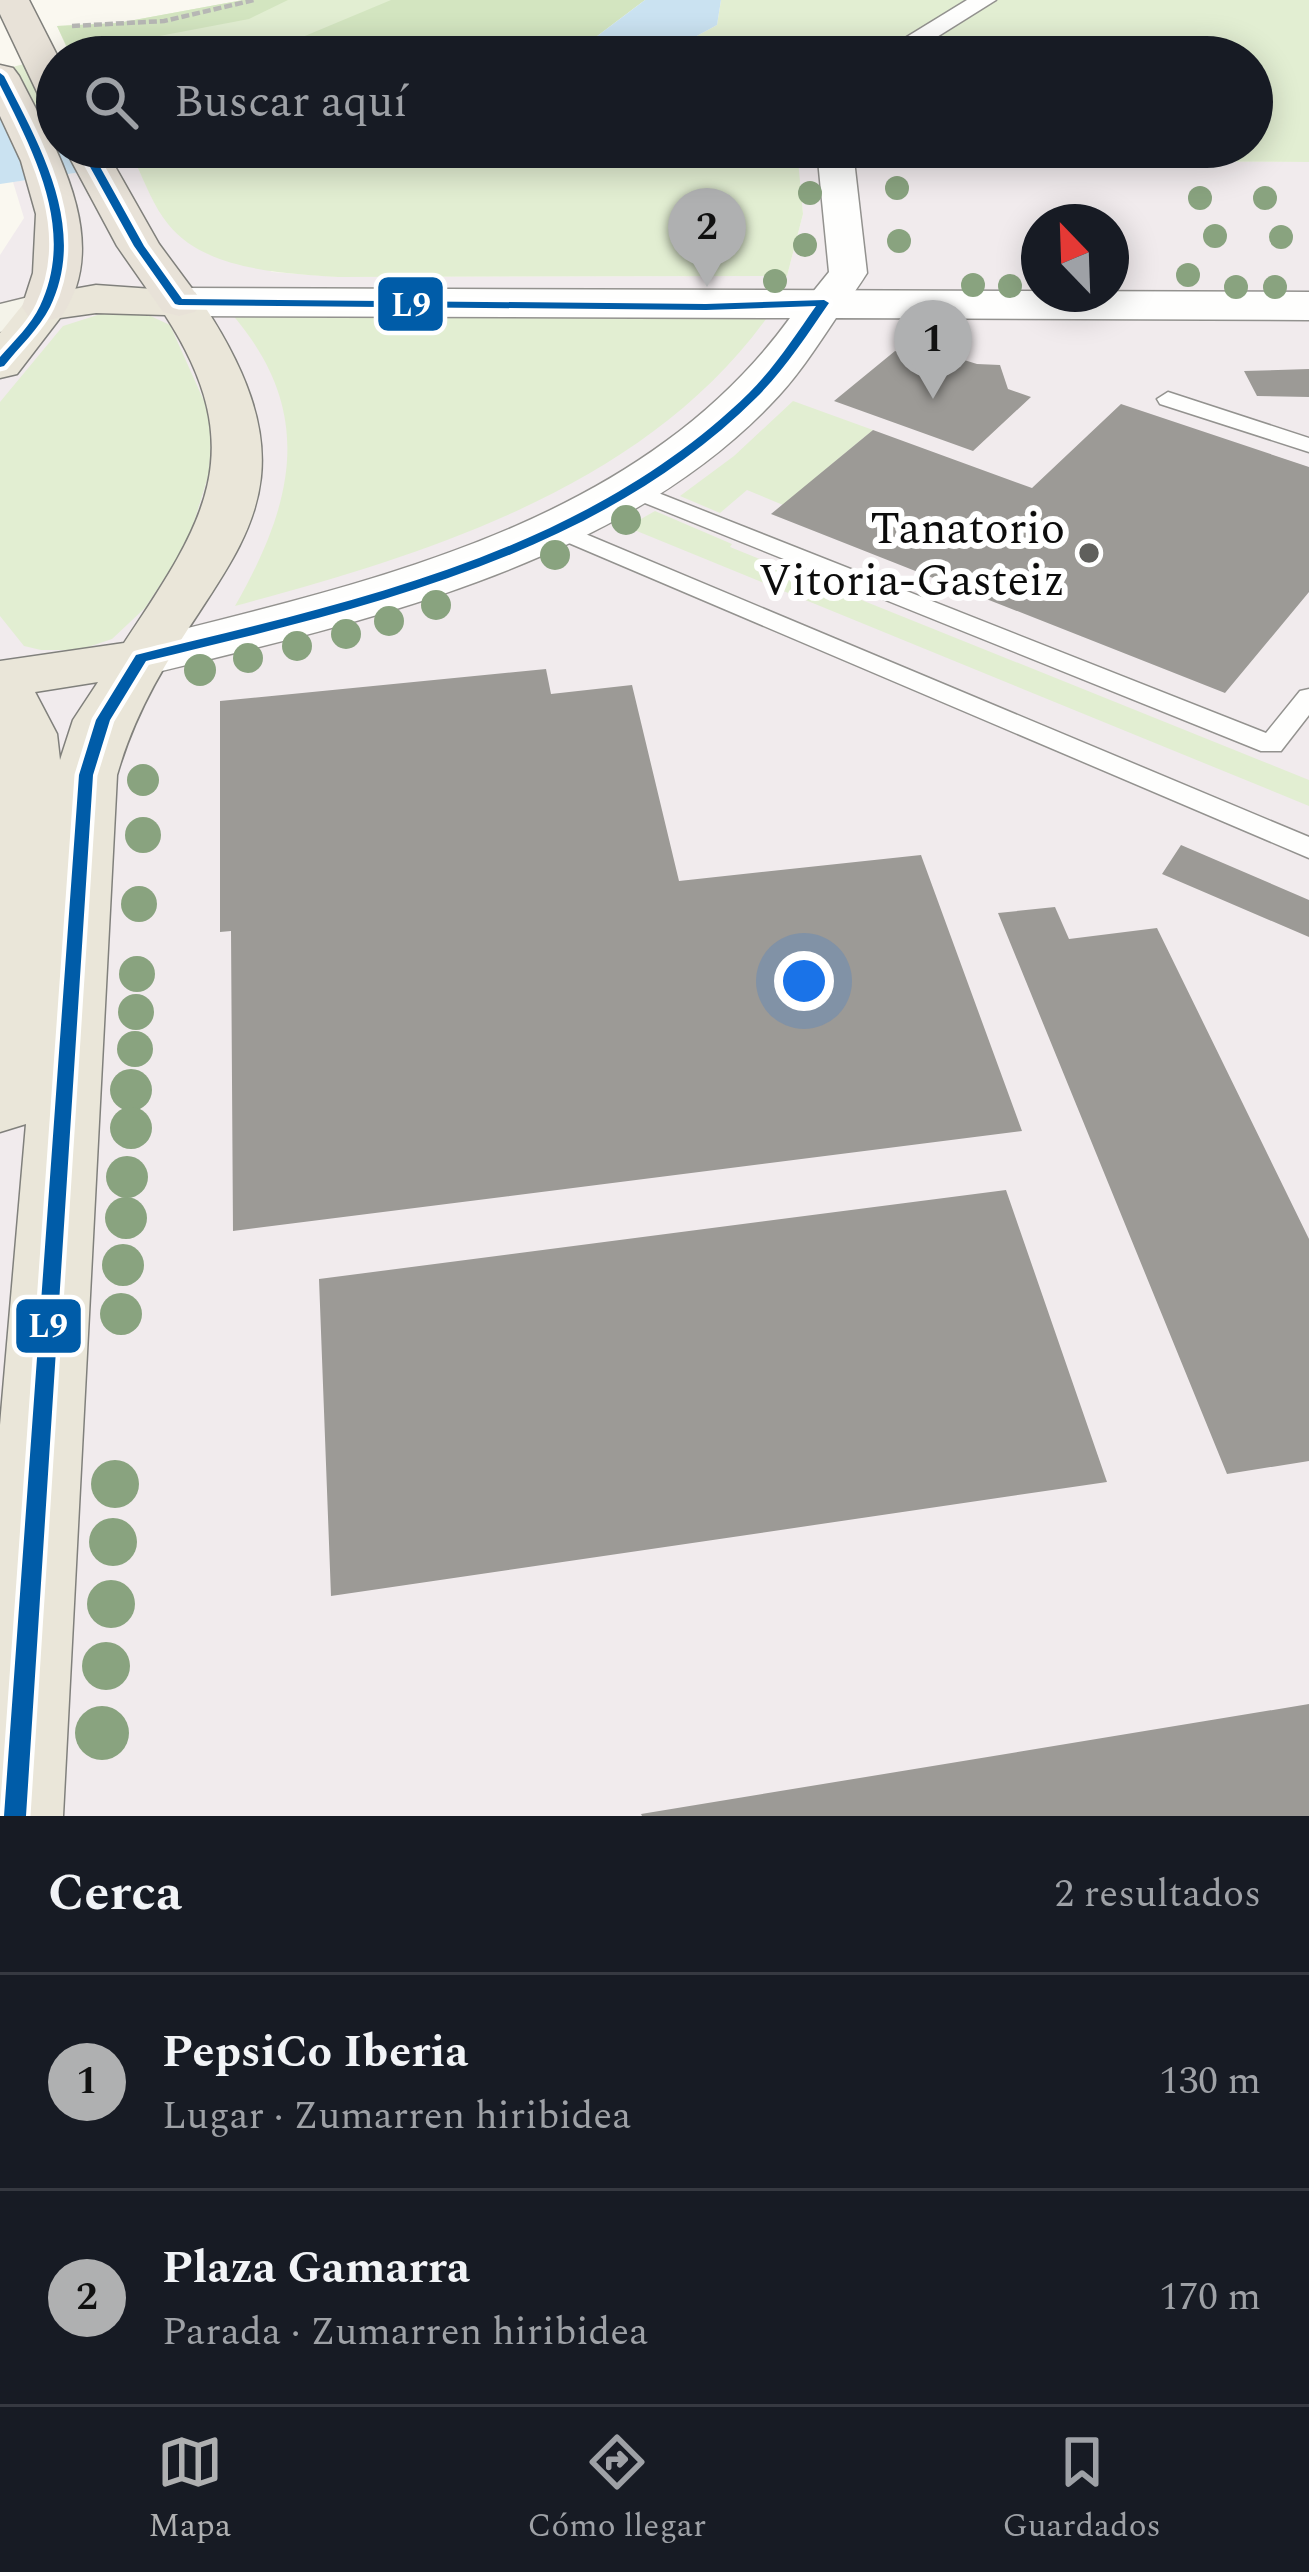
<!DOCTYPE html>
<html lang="es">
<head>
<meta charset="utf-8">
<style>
	:root { --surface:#171b24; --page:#242831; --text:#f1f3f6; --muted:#9ea1a6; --line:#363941; --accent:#afb0b1 }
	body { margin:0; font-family:Spectral,serif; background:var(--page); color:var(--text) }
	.compass { position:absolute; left:1021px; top:204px; width:108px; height:108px; border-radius:50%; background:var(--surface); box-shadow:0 6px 30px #0003; rotate:337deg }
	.you { position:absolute; left:804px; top:981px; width:42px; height:42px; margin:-30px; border:9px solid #fff; border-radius:50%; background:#1a73e8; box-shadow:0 0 0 18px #1a73e833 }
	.badge { display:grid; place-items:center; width:78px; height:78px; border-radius:50%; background:var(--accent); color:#111; font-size:39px; font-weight:700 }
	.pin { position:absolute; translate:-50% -99px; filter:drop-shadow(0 3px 6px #0008) }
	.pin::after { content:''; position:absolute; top:63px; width:42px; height:36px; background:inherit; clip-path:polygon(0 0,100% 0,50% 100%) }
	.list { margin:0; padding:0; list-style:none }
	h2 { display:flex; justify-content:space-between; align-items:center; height:156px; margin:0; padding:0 48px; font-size:51px }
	h2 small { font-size:39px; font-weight:400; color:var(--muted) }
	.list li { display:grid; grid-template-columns:78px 1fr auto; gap:36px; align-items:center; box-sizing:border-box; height:216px; padding:0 48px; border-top:3px solid var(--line) }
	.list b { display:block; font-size:45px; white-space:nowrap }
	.list p { margin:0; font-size:39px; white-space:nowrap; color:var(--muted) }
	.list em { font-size:39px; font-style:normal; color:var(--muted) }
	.icon { flex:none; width:66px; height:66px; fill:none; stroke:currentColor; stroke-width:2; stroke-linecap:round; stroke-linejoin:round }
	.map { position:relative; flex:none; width:1309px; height:1816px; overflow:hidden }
	.search { position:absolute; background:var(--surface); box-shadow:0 6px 30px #0003; left:36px; right:36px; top:36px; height:132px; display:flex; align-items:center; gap:30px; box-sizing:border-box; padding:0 42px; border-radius:66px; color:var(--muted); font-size:45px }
	.sheet { height:588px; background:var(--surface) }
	nav { display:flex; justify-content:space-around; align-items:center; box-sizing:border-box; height:168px; border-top:3px solid var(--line); background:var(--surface); font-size:33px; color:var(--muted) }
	nav a { display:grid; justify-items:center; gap:6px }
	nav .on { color:var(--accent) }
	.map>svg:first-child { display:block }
</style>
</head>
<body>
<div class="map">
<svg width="1309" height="1816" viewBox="0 0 1309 1816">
	<rect width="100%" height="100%" fill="#faf8f0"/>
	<!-- industrial -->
	<path fill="#f1ebed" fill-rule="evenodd" d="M797,160l512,2v1654h-1309v-1561l24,-37 -11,-36 123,-18 13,27 123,81 66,5 449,-1 16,-62zM1039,222h72v72h-72z"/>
	<!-- green -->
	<path fill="#e2eed2" d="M243,0h402l-98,57h-490l-8,45 -49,11v-43l69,-17 -12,-27 61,-3z
		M721,0h588v162l-511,-2 5,54 -16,62 -449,1c-54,-4 -133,-6 -170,-53 -14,-17 -23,-41 -32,-60l46,3 97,-20h973v-90h-594l59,-32z
		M107,312l37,1 26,12 38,85 3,30 -2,33 -21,69 -43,66 -33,31 -33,11h-38l-17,-4 -24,-30v-214l63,-76z
		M230,312l520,4 16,3c-123,169 -339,235 -531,287 60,-105 81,-196 -5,-294z
		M793,401l80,29 -90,75 -36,-15 -27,23 -40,-17 54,-40z
		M655,511l77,33 -2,3 579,233v26l-682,-279z"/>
	<!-- forest -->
	<path fill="#d3e5c0" d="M243,0h45l-39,19 -179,34 -13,-27 61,-3z
		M391,0h254l-57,43 -41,14 -290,-1z"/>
	<!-- water -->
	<path fill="#cae2f1" d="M645,0h76l-4,25 -59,32h-111l41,-14z
		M49,102l8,1v44h222l-97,20 -46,-3 -136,20v-71z"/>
	<!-- building -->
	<path fill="#9c9a96" d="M925,348l52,16 23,1 8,24 23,8 -58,54 -139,-50 61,-50 17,6z
		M1309,369v28l-52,-1 -13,-25z
		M1121,404l188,63v125l-84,101 -454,-179 102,-84 159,58z
		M546,669l5,25 81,-9 47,196 242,-26 101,276 -789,100 -2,-300 -11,1v-231z
		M1181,845l128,55v37l-147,-63z
		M1055,907l14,32 88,-11 152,311v222l-82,13 -229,-561z
		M1006,1190l101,292 -776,114 -12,-317z
		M1309,1704v112h-667l-1,-2z"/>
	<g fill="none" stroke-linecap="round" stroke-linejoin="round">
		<defs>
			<path id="service" d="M1168,392l141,46v14l-149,-48 -3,-5z
				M628,481l638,252 34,-42 9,-2v26l-28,36h-20l-641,-258v-10z
				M552,520l757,317v21l-766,-326 -3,-5z"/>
			<path id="pedestrian" d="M967,0h29l-91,57h-31z"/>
			<path id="minor" d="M836,149l12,4 6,7 13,113c-15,23 -27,46 -57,38l-6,-8 25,-31 -11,-112 6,-7z"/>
			<path id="tertiary" d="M179,288l1130,4v28l-473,-2c-20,30 -40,61 -66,87 -157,163 -417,219 -629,271l-20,-5 -9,-13 9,-13c238,-61 515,-115 669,-327l-611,-2 -16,-4 -7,-10 7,-10z"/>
			<path id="secondary" d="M45,293l16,4 7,10 -7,10 -61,15v-28z"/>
			<path id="primary" d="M96,285l99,7c164,237 -18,276 -78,483l-54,1041h-63v-391l26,-301 -26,8v-471l124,-18c80,-120 129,-192 41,-328l-69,-2 -36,5 -43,56 -17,4v-45l29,-36zM98,682l-25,38 -13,40 -3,-26 -22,-42z"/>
			<path id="trunk" d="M0,0h29l29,57 -1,49 -14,-4 -5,-8 -38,-80z
				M0,65l13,3 6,8c35,69 95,165 42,241l-16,4 -16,-4 -7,-10 11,-34 3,-59 -15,-53 -21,-45z
				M64,147h40l55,97 43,58 -7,10 -16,4 -16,-4 -46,-66z"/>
		</defs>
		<!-- service casing -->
		<use href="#service" stroke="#93928f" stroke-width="3"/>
		<!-- pedestrian casing -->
		<use href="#pedestrian" stroke="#93928f" stroke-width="3"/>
		<!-- minor casing -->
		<use href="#minor" stroke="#93928f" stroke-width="3"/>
		<!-- tertiary casing -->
		<use href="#tertiary" stroke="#93928f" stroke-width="3"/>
		<!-- secondary casing -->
		<use href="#secondary" stroke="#8a8985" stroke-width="3"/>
		<!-- primary casing -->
		<use href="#primary" stroke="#80807c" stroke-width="3"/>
		<!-- trunk casing -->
		<use href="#trunk" stroke="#80807c" stroke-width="3"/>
		<!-- path -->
		<path stroke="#b7b7b5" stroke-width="4.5" stroke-dasharray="8 3" stroke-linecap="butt" d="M72,26l92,-5 90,-21"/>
		<!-- service -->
		<use href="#service" fill="#fefefd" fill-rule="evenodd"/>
		<!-- pedestrian -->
		<use href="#pedestrian" fill="#fefefd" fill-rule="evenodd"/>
		<!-- minor -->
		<use href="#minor" fill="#fefefd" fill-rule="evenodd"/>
		<!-- tertiary -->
		<use href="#tertiary" fill="#fefefd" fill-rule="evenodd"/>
		<!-- secondary -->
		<use href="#secondary" fill="#f4f3e9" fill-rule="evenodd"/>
		<!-- primary -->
		<use href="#primary" fill="#eae6d9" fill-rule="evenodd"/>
		<!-- trunk -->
		<use href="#trunk" fill="#e8e2d8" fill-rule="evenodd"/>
		<defs>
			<path id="bus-1" d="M0,73l4,3c36,70 84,152 46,231 -11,22 -31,40 -46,59l-4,1v-10c14,-16 31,-32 40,-51 36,-76 -6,-153 -40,-221z
				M79,147h10l55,99 38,53 524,5 118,-4 5,3c-22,32 -44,66 -72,94 -162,161 -397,212 -611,264l-36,59 -17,55 -67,1041h-22l75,-1041 17,-55 40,-65c216,-53 448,-101 613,-262 26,-26 46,-57 67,-87l-110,4 -527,-5 -4,-1 -41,-58z"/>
		</defs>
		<!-- bus-1 casing -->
		<use href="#bus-1" stroke="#fff" stroke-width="9"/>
		<!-- bus-1 -->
		<use href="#bus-1" fill="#005ca8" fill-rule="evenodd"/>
	</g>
	<!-- trees -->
	<g fill="#89a37f">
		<circle cx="897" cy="188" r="12"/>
		<circle cx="810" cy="193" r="12"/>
		<circle cx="1200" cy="198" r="12"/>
		<circle cx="1265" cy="198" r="12"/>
		<circle cx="1215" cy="236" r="12"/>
		<circle cx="1281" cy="237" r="12"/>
		<circle cx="899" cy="241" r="12"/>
		<circle cx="805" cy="245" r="12"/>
		<circle cx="1188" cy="275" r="12"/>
		<circle cx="775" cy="281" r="12"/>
		<circle cx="973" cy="285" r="12"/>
		<circle cx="1010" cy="286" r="12"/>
		<circle cx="1236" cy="287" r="12"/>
		<circle cx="1275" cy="287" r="12"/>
		<circle cx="626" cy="520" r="15"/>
		<circle cx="555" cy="555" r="15"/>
		<circle cx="436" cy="605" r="15"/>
		<circle cx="389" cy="621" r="15"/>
		<circle cx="346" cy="634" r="15"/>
		<circle cx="297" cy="646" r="15"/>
		<circle cx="248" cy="658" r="15"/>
		<circle cx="200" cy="670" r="16"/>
		<circle cx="143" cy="780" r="16"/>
		<circle cx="143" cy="835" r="18"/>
		<circle cx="139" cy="904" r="18"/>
		<circle cx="137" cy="974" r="18"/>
		<circle cx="136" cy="1012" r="18"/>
		<circle cx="135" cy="1049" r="18"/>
		<circle cx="131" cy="1090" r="21"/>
		<circle cx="131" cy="1128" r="21"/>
		<circle cx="127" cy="1177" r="21"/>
		<circle cx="126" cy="1218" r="21"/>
		<circle cx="123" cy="1265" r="21"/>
		<circle cx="121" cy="1314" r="21"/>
		<circle cx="115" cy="1484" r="24"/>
		<circle cx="113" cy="1542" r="24"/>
		<circle cx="111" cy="1604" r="24"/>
		<circle cx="106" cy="1666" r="24"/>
		<circle cx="102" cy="1733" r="27"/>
	</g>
	<!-- markers -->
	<circle fill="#5f5f5c" stroke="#fff" stroke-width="4.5" cx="1089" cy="553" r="12"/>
	<g text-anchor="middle" stroke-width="12" stroke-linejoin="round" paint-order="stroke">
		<!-- poi labels -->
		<g font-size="45" fill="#0c0c0c" stroke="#fff" text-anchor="end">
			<text x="1065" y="543">Tanatorio<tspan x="1065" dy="52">Vitoria-Gasteiz</tspan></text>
		</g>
	</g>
	<g stroke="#fff" stroke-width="4.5">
		<rect x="376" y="275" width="69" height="58" rx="12" fill="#005ca8"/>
		<rect x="14" y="1297" width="69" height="58" rx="12" fill="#005ca8"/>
	</g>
	<g font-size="33" text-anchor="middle" font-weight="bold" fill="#fff">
		<text x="411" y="316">L9</text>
		<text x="48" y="1337">L9</text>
	</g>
</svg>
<svg class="compass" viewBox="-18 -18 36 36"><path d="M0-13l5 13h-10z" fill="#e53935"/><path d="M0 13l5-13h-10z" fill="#9ea1a6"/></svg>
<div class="you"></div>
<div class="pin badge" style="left:933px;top:399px">1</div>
<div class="pin badge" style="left:707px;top:287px">2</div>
<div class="search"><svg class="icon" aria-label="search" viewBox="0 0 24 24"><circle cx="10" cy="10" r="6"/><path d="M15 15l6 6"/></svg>Buscar aquí</div>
</div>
<section class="sheet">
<h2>Cerca<small>2 resultados</small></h2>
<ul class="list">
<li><span class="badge">1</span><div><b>PepsiCo Iberia</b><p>Lugar · Zumarren hiribidea</p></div><em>130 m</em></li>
<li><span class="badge">2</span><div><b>Plaza Gamarra</b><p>Parada · Zumarren hiribidea</p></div><em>170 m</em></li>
</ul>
</section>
<nav>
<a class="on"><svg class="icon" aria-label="map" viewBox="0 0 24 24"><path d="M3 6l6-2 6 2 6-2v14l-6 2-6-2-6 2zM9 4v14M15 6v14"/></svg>Mapa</a>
<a><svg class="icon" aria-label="directions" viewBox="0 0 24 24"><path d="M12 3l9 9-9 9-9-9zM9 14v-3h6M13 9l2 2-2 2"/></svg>Cómo llegar</a>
<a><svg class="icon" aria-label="saved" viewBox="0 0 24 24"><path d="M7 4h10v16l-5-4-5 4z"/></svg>Guardados</a>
</nav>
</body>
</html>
